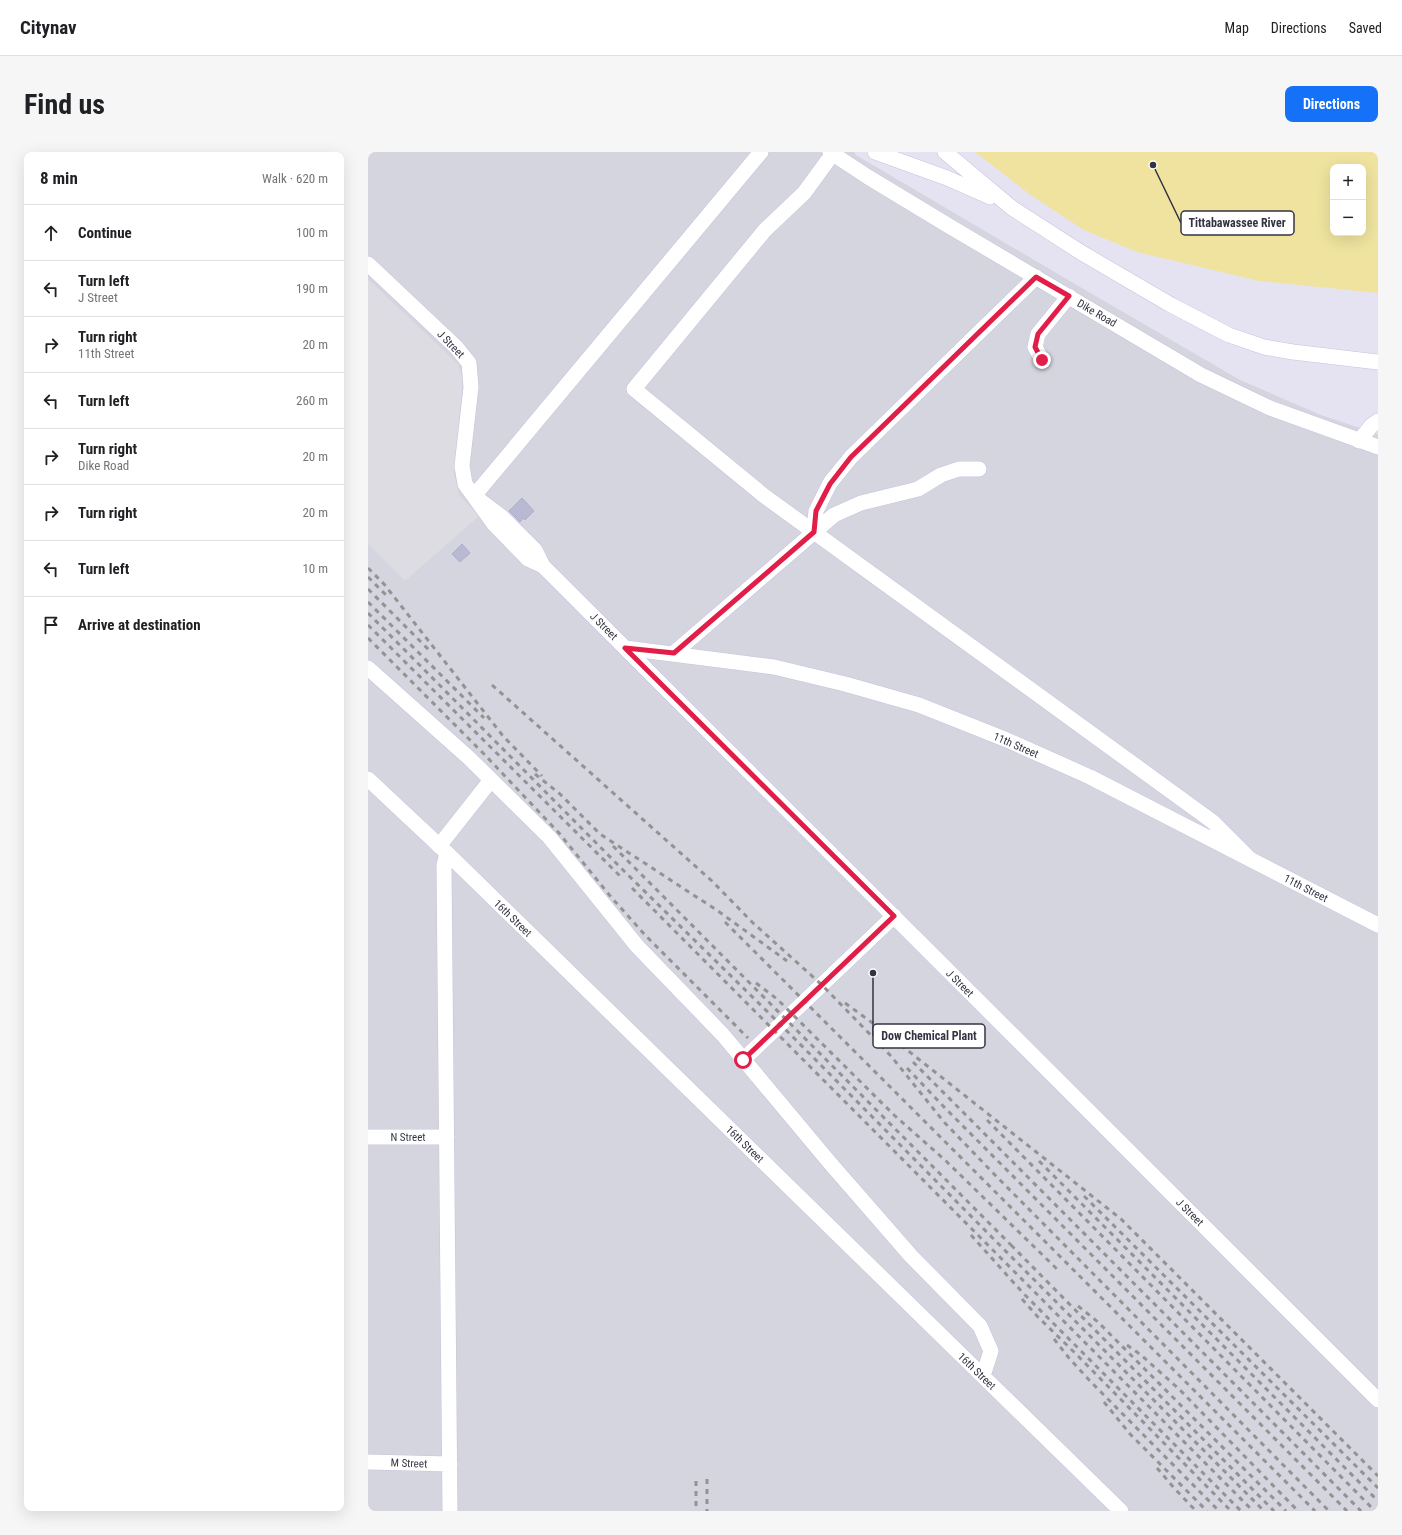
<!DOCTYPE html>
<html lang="en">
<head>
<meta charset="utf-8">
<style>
	:root { --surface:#fff; --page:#f6f6f6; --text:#202124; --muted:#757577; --line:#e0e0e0; --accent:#1471f8 }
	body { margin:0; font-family:"Roboto Condensed",sans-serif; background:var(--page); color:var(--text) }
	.controls { position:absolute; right:12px; top:12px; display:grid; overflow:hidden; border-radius:8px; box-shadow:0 4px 16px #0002 }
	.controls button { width:36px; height:36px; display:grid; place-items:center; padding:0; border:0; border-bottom:1px solid var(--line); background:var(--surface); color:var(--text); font:20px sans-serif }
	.stop { position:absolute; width:12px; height:12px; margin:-9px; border:3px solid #e11d48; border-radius:50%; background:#fff }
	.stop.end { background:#e11d48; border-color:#fff; box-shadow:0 1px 4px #0008 }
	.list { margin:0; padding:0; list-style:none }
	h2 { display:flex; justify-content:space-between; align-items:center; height:52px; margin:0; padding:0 16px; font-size:17px }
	h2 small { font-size:13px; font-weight:400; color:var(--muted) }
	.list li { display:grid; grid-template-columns:26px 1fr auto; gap:12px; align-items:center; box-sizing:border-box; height:56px; padding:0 16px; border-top:1px solid var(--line) }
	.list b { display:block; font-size:15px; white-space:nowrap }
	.list p { margin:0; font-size:13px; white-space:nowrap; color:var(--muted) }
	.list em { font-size:13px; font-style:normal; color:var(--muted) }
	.icon { flex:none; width:22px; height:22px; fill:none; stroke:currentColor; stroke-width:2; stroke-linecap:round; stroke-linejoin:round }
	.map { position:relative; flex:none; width:1010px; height:1359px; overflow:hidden; border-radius:8px }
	header { display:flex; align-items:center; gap:24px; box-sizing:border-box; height:56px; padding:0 20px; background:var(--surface); border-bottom:1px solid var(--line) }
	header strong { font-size:19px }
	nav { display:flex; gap:22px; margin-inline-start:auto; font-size:14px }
	.intro { display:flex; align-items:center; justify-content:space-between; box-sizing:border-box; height:96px; padding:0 24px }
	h1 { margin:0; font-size:28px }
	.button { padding:10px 18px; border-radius:8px; background:var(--accent); color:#fff; font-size:14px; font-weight:700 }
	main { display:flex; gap:24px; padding:0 24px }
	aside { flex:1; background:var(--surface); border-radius:8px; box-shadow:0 4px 16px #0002 }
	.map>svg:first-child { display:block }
</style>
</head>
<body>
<header>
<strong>Citynav</strong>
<nav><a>Map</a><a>Directions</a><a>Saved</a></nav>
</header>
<div class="intro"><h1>Find us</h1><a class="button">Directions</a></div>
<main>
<aside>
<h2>8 min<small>Walk · 620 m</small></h2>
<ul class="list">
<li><svg class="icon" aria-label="ahead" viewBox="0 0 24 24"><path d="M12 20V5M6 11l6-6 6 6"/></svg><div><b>Continue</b></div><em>100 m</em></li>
<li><svg class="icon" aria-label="left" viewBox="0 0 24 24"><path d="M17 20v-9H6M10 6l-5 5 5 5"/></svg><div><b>Turn left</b><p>J Street</p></div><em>190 m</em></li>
<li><svg class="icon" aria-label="right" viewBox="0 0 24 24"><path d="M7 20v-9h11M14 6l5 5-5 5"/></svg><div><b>Turn right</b><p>11th Street</p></div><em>20 m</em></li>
<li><svg class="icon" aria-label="left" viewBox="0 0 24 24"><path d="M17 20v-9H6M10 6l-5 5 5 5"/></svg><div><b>Turn left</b></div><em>260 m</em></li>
<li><svg class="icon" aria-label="right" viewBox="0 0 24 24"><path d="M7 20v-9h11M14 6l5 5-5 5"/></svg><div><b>Turn right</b><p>Dike Road</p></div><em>20 m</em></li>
<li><svg class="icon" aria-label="right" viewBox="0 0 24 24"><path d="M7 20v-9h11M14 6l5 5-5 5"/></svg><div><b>Turn right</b></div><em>20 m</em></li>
<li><svg class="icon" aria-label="left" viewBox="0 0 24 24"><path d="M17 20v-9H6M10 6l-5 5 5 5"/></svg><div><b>Turn left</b></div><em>10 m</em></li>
<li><svg class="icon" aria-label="arrive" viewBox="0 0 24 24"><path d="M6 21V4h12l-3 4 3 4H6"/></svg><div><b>Arrive at destination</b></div></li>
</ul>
</aside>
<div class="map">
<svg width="1010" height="1359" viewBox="0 0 1010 1359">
	<rect width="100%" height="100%" fill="#e5e3f1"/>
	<!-- industrial -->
	<path fill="#d5d5e0" d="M0,0h486l2,3 214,126 170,99 81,35 57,19v1077h-1010z"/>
	<!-- parking -->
	<path fill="#dcdce2" d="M0,127l90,85 5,16 -9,94 5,21 20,21 -74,65 -37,-37z"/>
	<!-- water -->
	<path fill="#efe39f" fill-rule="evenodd" d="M607,0h403v141l-119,-12 -122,-29 -53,-22 -52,-34zM965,15h30v66h-30z"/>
	<!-- building -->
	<path fill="#bab9d3" stroke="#aeaccd" d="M154,346l12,13 -9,9 -2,-2 -3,4 -11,-11z
		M94,392l8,9 -10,9 -8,-8z"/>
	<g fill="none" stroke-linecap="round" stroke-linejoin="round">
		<defs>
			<path id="minor" d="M462,0l38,25 81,49 252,149 69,33 108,39
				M466,0l-30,41 -39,37 -131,159 129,106 450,327 36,36
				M507,0l72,26 43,19
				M577,0l67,56 70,45 89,52 58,30 35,12 29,5 85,10
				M0,112l88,83 13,16 2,24 -9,79 3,18 29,40 34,35 15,7
				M674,208l-7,-13 3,-13 31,-38
				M991,289l13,-16 6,-4
				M106,344l28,21 33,33 8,16 835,834
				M106,344l287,-344
				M446,380l2,-21 14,-28 21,-26 185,-180
				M257,496l149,19 71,17 74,21 88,35 83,37 288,148
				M306,501l160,-138 27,-12 57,-14 23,-14 18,-6h20
				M0,516l101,90 81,80 87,108 86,89 107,128 81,93 69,70 11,25 -8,25
				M0,627l79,74 674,658
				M71,694l52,-66
				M79,701l-3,12 6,646
				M375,908l151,-144
				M0,985h79
				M0,1310l82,2"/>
		</defs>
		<!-- minor casing -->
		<use href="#minor" stroke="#c6c3db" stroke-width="16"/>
		<!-- minor -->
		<use href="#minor" stroke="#fff" stroke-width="15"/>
		<!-- rail -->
		<path stroke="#939393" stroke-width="3" stroke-dasharray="5 5" stroke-linecap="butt" d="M0,416l16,16 119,152 39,40
			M0,425l20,20
			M0,437l62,62
			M0,450l116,116
			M0,461l256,258 158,155 482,485
			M0,473l253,252
			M0,486l115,115 76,80 52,64 35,39 102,102
			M124,533l220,196 40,41 70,63 69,71 53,66 50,52 335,337
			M167,622l25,20 40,40 118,77 69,50
			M245,694l401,402
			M264,736l621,623
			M357,770l590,589
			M388,831l21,16 117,116 52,46 113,110
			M477,851l33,24 243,192 257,257
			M545,910l448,449
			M539,916l39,41 401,402
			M619,968l388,391
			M671,1009l339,340
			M716,1044l294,292
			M603,1083l52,58 218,218
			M643,1093l263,266
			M654,1147l15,17 39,38 155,157
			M710,1154l20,16 188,189
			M686,1187l15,19 21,23 129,130
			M759,1193l14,10 38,34 119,122
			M736,1250l26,32 77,77
			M789,1316l18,21 21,22
			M339,1327v32
			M328,1329v30"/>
	</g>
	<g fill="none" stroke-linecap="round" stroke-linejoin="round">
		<!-- route -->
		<path stroke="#e11d48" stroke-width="5" d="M375,908l151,-144 -269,-268 49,5 140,-121 2,-21 14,-27 21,-27 185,-180 33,19 -31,38 -3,13 7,13"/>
	</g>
	<g text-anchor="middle" stroke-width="3" stroke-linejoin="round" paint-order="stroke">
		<!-- street labels -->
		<g font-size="11" fill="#343343" stroke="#fff">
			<text transform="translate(729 161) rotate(30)" y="4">Dike Road</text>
			<text transform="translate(83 192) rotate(46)" y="4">J Street</text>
			<text transform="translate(236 474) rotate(45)" y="4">J Street</text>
			<text transform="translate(648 593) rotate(23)" y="4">11th Street</text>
			<text transform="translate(938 736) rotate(27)" y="4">11th Street</text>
			<text transform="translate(145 766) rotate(44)" y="4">16th Street</text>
			<text transform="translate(592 831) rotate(45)" y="4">J Street</text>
			<text x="40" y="989">N Street</text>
			<text transform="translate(377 992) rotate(44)" y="4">16th Street</text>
			<text transform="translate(822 1060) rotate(45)" y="4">J Street</text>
			<text transform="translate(609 1219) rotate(44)" y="4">16th Street</text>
			<text transform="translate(41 1311) rotate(2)" y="4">M Street</text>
		</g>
	</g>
	<!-- callouts -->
	<path fill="none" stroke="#343343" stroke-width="1.5" d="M785 13L813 71M505 821L505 884"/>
	<g fill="#343343" stroke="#fff" stroke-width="1.5">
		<circle cx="785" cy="13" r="4"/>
		<circle cx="505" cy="821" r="4"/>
	</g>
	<g fill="#fff" stroke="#343343" stroke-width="1.5">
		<rect x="813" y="59" width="113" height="24" rx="4"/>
		<rect x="505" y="872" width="112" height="24" rx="4"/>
	</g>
	<g font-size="12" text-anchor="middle" font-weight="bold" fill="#343343">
		<text x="869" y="75">Tittabawassee River</text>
		<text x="561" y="888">Dow Chemical Plant</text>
	</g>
</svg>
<div class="controls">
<button>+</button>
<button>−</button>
</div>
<div class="stop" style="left:375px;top:908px"></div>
<div class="stop end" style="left:674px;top:208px"></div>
</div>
</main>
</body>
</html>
